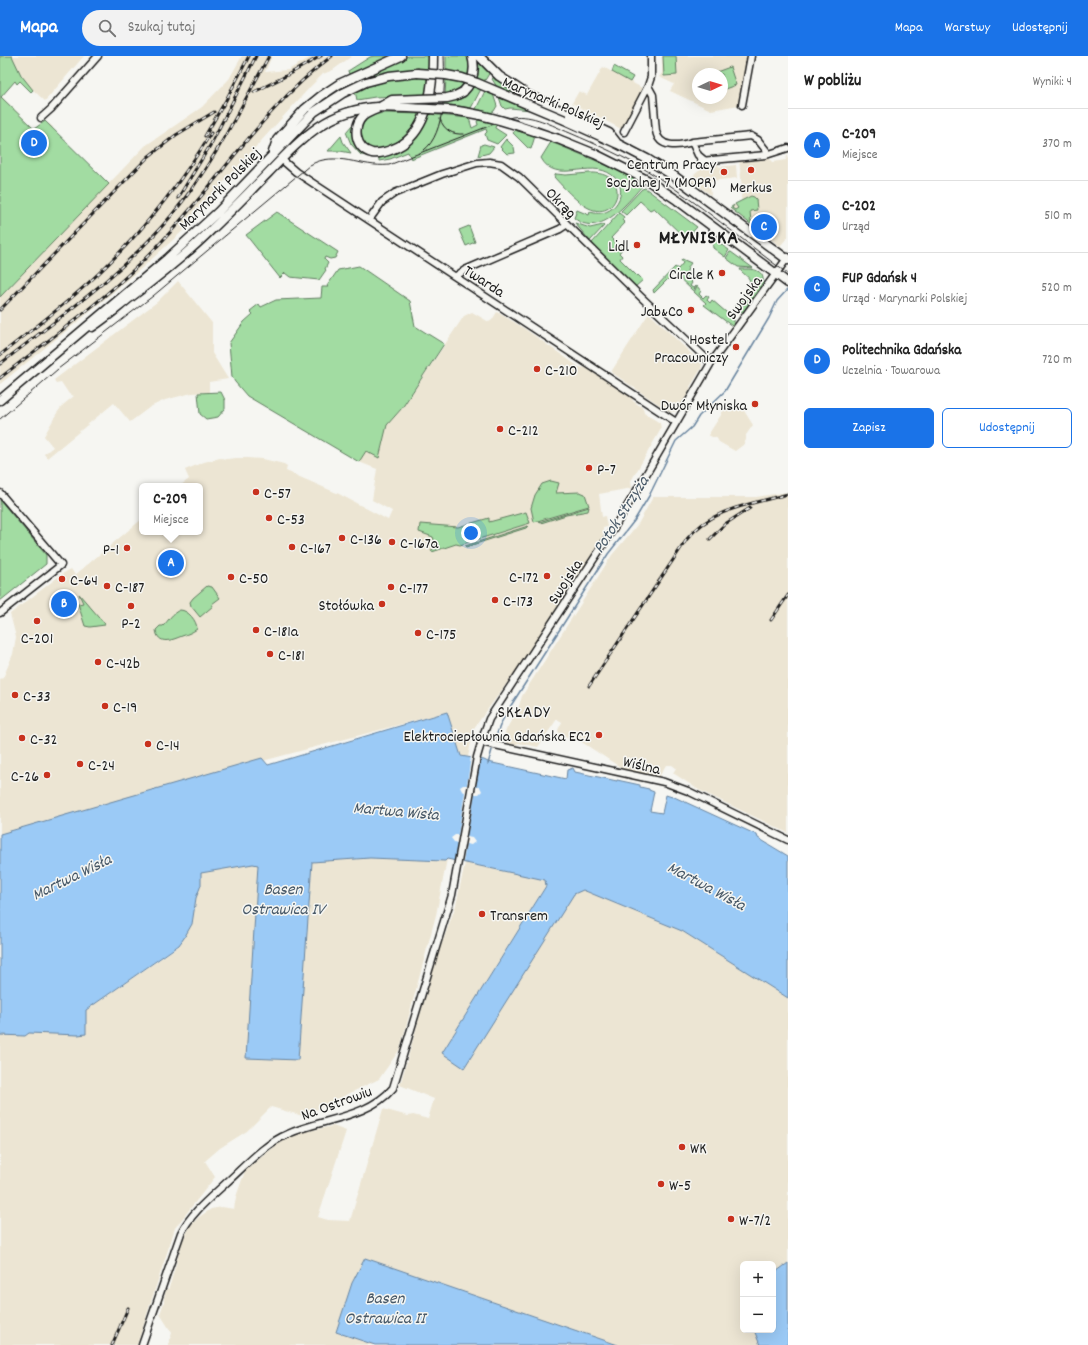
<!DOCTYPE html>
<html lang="pl">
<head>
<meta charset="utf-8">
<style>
	:root { --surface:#fff; --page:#f2f2f2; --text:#222; --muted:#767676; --line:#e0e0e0; --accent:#1a73e8 }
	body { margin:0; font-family:Dekko,sans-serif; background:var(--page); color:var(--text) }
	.controls { position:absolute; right:12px; bottom:12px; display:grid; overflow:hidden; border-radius:6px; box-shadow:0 4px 16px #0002 }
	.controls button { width:36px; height:36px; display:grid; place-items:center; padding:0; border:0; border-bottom:1px solid var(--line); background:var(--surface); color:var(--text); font:20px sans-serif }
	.compass { position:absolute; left:692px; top:12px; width:36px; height:36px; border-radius:50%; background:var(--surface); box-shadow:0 4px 16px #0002; rotate:86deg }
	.you { position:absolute; left:471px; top:477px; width:14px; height:14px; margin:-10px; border:3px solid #fff; border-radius:50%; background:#1a73e8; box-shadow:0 0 0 6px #1a73e833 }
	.badge { display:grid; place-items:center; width:26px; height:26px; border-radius:50%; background:var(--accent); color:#fff; font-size:13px; font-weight:700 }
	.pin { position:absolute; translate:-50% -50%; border:2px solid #fff; box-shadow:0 1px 4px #0006 }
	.popup { position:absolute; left:139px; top:427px; width:64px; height:52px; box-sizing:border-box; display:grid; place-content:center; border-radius:6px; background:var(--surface); filter:drop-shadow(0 1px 3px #0005); font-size:13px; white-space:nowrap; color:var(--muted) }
	.popup b { font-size:15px; color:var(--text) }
	.popup::after { content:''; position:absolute; left:50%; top:100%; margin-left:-8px; border:8px solid transparent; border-top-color:var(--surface) }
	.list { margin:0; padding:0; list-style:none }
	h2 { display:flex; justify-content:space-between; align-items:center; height:52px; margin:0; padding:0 16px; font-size:17px }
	h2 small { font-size:13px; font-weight:400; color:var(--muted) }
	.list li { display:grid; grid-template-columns:26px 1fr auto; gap:12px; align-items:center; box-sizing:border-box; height:72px; padding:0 16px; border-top:1px solid var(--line) }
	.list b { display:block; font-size:15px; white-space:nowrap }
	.list p { margin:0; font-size:13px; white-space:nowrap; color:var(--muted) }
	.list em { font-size:13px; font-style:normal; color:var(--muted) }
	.actions { display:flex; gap:8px; padding:12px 16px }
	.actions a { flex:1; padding:9px 0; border:1px solid var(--accent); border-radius:6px; text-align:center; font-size:14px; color:var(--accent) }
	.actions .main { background:var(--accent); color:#fff }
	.icon { flex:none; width:22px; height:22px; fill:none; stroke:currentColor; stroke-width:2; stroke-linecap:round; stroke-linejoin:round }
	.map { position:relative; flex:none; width:788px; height:1289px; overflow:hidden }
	header { display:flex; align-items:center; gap:24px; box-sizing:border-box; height:56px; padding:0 20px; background:var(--accent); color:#fff }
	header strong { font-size:19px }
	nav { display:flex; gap:22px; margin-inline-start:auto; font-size:14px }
	.search { width:280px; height:36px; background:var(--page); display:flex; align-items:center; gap:10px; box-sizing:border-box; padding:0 14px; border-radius:22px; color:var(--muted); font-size:15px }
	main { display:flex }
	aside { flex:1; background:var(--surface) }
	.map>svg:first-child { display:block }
</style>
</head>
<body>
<header>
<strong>Mapa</strong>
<div class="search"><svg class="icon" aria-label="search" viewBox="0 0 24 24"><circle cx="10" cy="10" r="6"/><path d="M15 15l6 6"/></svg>Szukaj tutaj</div>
<nav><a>Mapa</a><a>Warstwy</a><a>Udostępnij</a></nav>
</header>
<main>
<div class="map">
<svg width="788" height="1289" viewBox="0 0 788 1289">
	<rect width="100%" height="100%" fill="#f6f6f2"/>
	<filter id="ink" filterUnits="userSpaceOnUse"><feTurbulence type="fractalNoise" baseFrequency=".025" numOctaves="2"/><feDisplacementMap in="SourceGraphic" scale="8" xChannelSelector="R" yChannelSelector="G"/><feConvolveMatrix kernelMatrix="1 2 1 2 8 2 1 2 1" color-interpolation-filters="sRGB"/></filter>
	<g filter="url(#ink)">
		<!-- built -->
		<path fill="#ece5d3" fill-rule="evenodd" d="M0,0h84l-39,45 -12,-11 -12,-15 -20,21 33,33 11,-8 8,6 -53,99z
			M242,0h30l-7,16 23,-2 25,-14h39l-19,14 -10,4 -12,12 -108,119 -17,23 -43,39 -62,52 -81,65v-87l145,-151 57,-39 27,-28z
			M662,0h88l-11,49 -28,5 -41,-19 4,-7 -15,-7 3,-4zM698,18h24v24h-24z
			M603,11l41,22 -21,41 -51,-27 7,-12 8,4z
			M788,97v84l-8,9 -50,-37v-2l12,-6 -1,-3 1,-11 -3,-28 29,-2 4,5 14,-2z
			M718,108l1,3 17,-2 1,13 -27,3 1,14 -22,-16 17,-14z
			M178,225l34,42v30l16,26 -19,3v10l-17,1 -27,7 -15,7 -20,15 -16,-19 -67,55 -3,-4 9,-7 -9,-11 13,-23 6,-8 11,-9 -5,-2 -8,-12 -5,1 -2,-3 103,-78z
			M472,256l17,10 3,-2 5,-8 25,15 57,40 7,1 46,30 1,3 10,7 1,5 16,10 1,6 -30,52 1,7 -33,6 3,23 3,-1 2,11 -4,1v9l-71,112 -58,79 -6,29 -7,-1 -14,-44 -192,51 -255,71v-155l3,-1 10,-24 3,-17 -6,-23 52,-40 9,-5 4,6 67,-56v13h58v-46h-20l9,-7 -4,-9 19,-8 16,-4 7,1 9,-1h11l16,1 21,5 3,2 -1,5 53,23 49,26 4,-9 -20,-11 5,-31 -18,-7 7,-12 13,7 8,-32 15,-17 62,-92z
			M649,257l53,51 -1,5 -11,18 1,1 -13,23 -8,1 -59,-40z
			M729,350l14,3 10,16 -7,10v5l-3,5 -8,6 -16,-9 -3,-5h-4l-4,-2 13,-20v-2z
			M788,436v341l-89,-43 -26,-17 3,-5 -4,-3h-6l-7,12 -36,-8 -49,-32 -2,3h-2l-11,-7 -1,-3 4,-8 -5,-3 -19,28 -20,-4 -2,2 -9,-2 -4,-4 3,-9 13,-24 3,-10 90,-141 26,-31 15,-27h103z
			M370,802l75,3 2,-2 -11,56 -36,134 -21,30 -76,37 -32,-9 -24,24 -27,17 -15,13 10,16 -40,51 -38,117h-137v-310l25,1 4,-3 49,2 8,-25 93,-64 13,-22 4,-26 5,-13v-12l52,-9 5,1z
			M465,807l80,17 1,5 -104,168 132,-159 9,-4 99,41 106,67v265l-15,11v-10h-30v31l-2,2 2,4v29h11l6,15h-142l-253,-87 -29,74 39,13h-207l4,-12 -12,-19 4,-12v-4l2,-8 3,-2 14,-48 8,-15 8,-8 12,-8 11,-2 12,2 2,-12 9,-26 14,-12 19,-15 21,-11 34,-7 13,5 -28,86 10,3 22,1 33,-112 25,7 5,-1 15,4 6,-20 -34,-14 37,-128 19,-52z"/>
		<!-- green -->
		<path fill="#a2dca2" stroke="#5f7c5f" d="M0,0h12l9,19 12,15 -2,2 -11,-11 -3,3 -2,-3 -14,16 33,32 11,-8 64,63 -109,113z
			M374,0h20l-45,18 -1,-3 22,-14z
			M408,0h21v13c-27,0 -52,4 -77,15v-3l47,-20z
			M446,0h21l3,10 -1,10 -23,-5z
			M663,0h13l1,19 -13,1z
			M477,2l13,14 -6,10 -8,-3 2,-11z
			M614,10l19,11 -3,5 -18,-10z
			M730,11l6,18 -14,5v-16h-11z
			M495,20l22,17 19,10 -1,1 -38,-17 -5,-8z
			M413,21h15l-3,18 -50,2 -18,3 -2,-9c19,-8 37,-12 58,-14z
			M446,23l20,4 -5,6 -16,6z
			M473,30l8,3 -10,19 -27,-4 1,-2c12,-1 21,-5 28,-16z
			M485,35l8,3 4,12 -3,5 -3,2 -15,-4z
			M499,41l32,13 -21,-2 -5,1 -3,-3z
			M386,57l35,1c-11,26 -60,60 -61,12 7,-11 14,-12 26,-13z
			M428,58l41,4 3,10 6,-3 -1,-4 2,-1 17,4 -1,4 11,7 -9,9 -10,-4 -2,-6 2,-2 -1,-3 -75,30 -3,-7 -18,7 -11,2v-3l-18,-3 -10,-11 -5,-12 7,-8h1l-2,10 3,10 3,4 21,9 12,-3 11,-5z
			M515,74l20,6 -4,13 -3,-1 -15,-15z
			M341,80l2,6 8,11 -11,-2h-12z
			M506,83l8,8 1,6 -8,1 -7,-7z
			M551,86l58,24 35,18c-16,17 -43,56 -70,34l3,-8 12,5 1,-3c24,8 42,-22 22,-37 -22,-17 -56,11 -71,-17z
			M484,88l10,3 -5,6 -11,3 3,-11z
			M589,117c42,-2 31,44 5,37 -13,-3 -31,-23 -40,-33l2,-3 10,1z
			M645,132l52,39 -11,12 -32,-31 -4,2 -10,-9 -14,14 -5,-4 21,-22z
			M751,140l3,1 2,2 1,11 -7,1 1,11 7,-1 1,6 -2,2 -27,-21 4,-3 -2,3 3,2 3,-2 -3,-4z
			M277,156l61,40 -3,6 -5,1 -5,-2 -1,2 4,4 -3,6 1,1 -7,10 -29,-3 -5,-4 -5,5 -34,-43z
			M619,157l5,4 -2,3 3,3 -14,15 11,11 -3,4 3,3 -2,3 17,17 1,-1 5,5 -8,7 -42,-41 1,-1 -2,-2z
			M575,167l15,5 13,-3 1,1 -14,15z
			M469,170l6,16 -9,4 -7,-16z
			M712,182l17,12 -4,7 -12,-9z
			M730,196h1l22,16 -15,-1 -12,-9z
			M682,203l9,4c-6,7 -5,14 1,20l-2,3 3,2 3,-2 -3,5 -19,-18 -20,20 -1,-3 22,-23 3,2 5,-6 -2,-3z
			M359,210l51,35 5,25 29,18 -42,64 -15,17 -8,33 -13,-7 -7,11 -112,-66 -12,-14 -3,-5 -3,-34 15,-21 9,-8 -3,-3 9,-7 2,3 15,-7 45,-2 1,-11h6l-1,-1 11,-16z
			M740,213c10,0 25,-1 23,14l-14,20 -6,-4 4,-5 1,1v-2l2,-1 -1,-6 1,-5c-2,-6 -8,-7 -10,-12z
			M697,230l4,5 -2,3 4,4 3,-3 3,2 -2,3 3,3 2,-3 22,19v4l-2,3 -28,-21 2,-2 -12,-11z
			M741,243l8,5 -6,8 -7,-1 -2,-4z
			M221,336l4,8v9l-7,8 -12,2 -6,-5 -2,-21z
			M551,425l8,2 -3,10 24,-1 5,2 4,12 -55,16 -3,-14 4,-13 7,-11z
			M0,444l46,55v9l-46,37z
			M589,451l-1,4 -22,4 -25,8 -2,-1z
			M526,456l4,11 -70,22 -4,-1 -24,8 -1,-2 6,-2 -4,-11 -14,-5 1,-8 38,3 31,-9v4z
			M528,470l-2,2 -60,19 -1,-1z
			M207,530l5,1 8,11 -8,6 1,2 -13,11 -9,-11 -1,-4 3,-4z
			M79,538l26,30v1l-15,2 -5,-1 -7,-22 5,-1z
			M180,554c8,0 17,11 17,19 -4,3 -9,5 -15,7 -10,4 -24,10 -26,-6l4,-4h3c6,-6 9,-13 17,-16z"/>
		<!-- water -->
		<path fill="#9bcaf6" stroke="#68849f" d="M447,656l14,44 23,4 4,2 78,17 1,-9 6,-2 2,4 42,9v-1l23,5v2l9,2v1l5,2 -4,19 12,2 4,-18 6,2v-1l85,39 1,3 30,18v142l-106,-67 -99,-41 -9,4 -110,174 -22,-15 104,-167 -1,-6 -98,-21 -2,2 -75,-3 -58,4 -14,198 -52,-2 12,-193 -5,-1 -52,9v12l-5,13 -4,26 -8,14 -5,7 -93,65v24l-8,1 -49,-2 -4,3 -25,-1v-201l262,-76 6,7z
			M365,1202l253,87h-243l-39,-13 16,-49z
			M788,1207v82h-28l-6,-15h19v-56z"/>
		<!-- pier -->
		<path fill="#f6f6f2" d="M471,700l10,2 -5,29h4l2,4 -3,3h-4l-8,43 5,1 3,4 -4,3 -5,-1 -3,19 -9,-2 3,-18 -3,-1 -3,-4 4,-3h3l7,-43 -3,-1 -2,-4 3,-2h4z"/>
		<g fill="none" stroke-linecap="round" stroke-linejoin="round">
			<!-- stream -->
			<path stroke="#68849f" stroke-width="1.5" d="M495,683l6,-16 9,-16 98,-153 26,-33 15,-25 27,-55 16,-14 7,-11 26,-25 44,-73 8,-17 10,-11
				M488,708l4,-14"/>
			<defs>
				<path id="minor" d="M648,30l5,9 3,36c3,18 23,15 36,11
					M742,49l9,-49
					M41,62l10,-9 47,-53
					M624,76l24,-46 3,-9v-21
					M281,103l15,13 380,250
					M704,104l-6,-5 -6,-13 59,-6 7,4 11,14
					M701,105l65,-6 22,-7
					M369,164l13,-18 13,-9 47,-19 35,-11 12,-1 12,2 18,13 122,120 70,66
					M456,220l9,-6 95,-41 6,-4
					M0,437l61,72 -61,48
					M481,686l183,40 24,9 100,49
					M142,1289l39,-112c10,-20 29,-35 45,-50 19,-17 38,-39 62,-49 33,-15 80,-16 105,-46l59,-193 25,-138 8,-27 4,-11 118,-180 27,-44 77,-132 77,-106"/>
				<path id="major" d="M479,0l20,20 29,19 81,38 7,9
					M463,36c10,-10 13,-22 9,-36
					M377,53c-5,2 -10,4 -14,7 -11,11 -8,33 9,37 7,1 14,-1 21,-4 35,-13 40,-61 40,-93
					M565,64l53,24 29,15 27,17 114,84
					M558,83l37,15 52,26 30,20 111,83
					M273,96l4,-12 28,-31 16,-13 18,-12 62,-28
					M92,271c14,-9 26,-20 39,-30 28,-21 56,-43 81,-68 19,-18 37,-37 56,-56 33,-34 60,-64 111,-66
					M0,344l167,-141 51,-47 96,-100 29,-19 23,-11 23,-6 28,-3"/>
			</defs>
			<!-- minor casing -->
			<use href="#minor" stroke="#1c1c1c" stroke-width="9"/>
			<!-- major casing -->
			<use href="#major" stroke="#1c1c1c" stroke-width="11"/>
			<!-- minor -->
			<use href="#minor" stroke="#f6f6f2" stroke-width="6"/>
			<!-- major -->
			<use href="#major" stroke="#f6f6f2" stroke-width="8"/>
			<!-- tram -->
			<path stroke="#1c1c1c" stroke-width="1" d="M440,63c4,11 12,16 24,15
				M424,94c22,-16 21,-68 20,-94
				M0,363l58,-50 95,-73 157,-131c26,-15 51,3 79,0l123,-48c21,-3 39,8 58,16 28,12 55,24 81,40 48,30 91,67 137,101"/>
			<defs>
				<path id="rail" d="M254,36l28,-14 39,-22
					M205,80l21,-36 23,-44
					M178,142l33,-54 45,-88
					M0,254l148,-153 28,-22 38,-23
					M0,299c34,-27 68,-52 99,-82 43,-41 81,-89 112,-140
					M0,308c59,-46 122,-90 171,-148 40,-48 68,-105 98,-160
					M0,322c56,-44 116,-86 164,-139 57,-61 101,-133 168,-183
					M710,483l15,-15 25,-16
					M771,564l17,-25
					M589,630l98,-147c24,-31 66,-35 101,-45
					M112,1289l16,-37"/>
			</defs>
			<!-- rail casing -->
			<use href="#rail" stroke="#1c1c1c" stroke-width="3"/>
			<!-- rail -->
			<use href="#rail" stroke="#f6f6f2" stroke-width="1.5" stroke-dasharray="4.5" stroke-linecap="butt"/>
			<defs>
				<path id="major-bridge" d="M417,17l29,2 16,3 15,5 88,37
					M379,51c26,1 53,1 79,4 35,5 67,17 100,28
					M380,51l12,-7 55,-2 8,-2 8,-4"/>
			</defs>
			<!-- major-bridge casing -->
			<use href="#major-bridge" stroke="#1c1c1c" stroke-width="11" stroke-linecap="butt"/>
			<!-- major-bridge -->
			<use href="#major-bridge" stroke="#f6f6f2" stroke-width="8"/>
		</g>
	</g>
	<!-- markers -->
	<g fill="#c8321e" stroke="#f6f6f2" stroke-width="1.5">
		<circle cx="751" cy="114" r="4"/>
		<circle cx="724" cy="116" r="4"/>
		<circle cx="637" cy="189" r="4"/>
		<circle cx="722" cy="217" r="4"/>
		<circle cx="691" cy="254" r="4"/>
		<circle cx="736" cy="291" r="4"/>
		<circle cx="537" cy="313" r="4"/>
		<circle cx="755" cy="348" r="4"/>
		<circle cx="500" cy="373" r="4"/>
		<circle cx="589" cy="412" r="4"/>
		<circle cx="256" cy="436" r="4"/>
		<circle cx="269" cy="462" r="4"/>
		<circle cx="342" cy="482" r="4"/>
		<circle cx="392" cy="486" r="4"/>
		<circle cx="292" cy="491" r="4"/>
		<circle cx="127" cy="492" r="4"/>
		<circle cx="547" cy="520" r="4"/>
		<circle cx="231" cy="521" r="4"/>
		<circle cx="62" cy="523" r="4"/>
		<circle cx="107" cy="530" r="4"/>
		<circle cx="391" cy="531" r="4"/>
		<circle cx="495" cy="544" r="4"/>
		<circle cx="382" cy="548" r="4"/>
		<circle cx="131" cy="550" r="4"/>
		<circle cx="37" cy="565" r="4"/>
		<circle cx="256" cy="574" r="4"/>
		<circle cx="418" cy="577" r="4"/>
		<circle cx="270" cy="598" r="4"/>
		<circle cx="98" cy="606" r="4"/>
		<circle cx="15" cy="639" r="4"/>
		<circle cx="105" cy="650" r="4"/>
		<circle cx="599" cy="679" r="4"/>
		<circle cx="22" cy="682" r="4"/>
		<circle cx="148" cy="688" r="4"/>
		<circle cx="80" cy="708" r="4"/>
		<circle cx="47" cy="719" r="4"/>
		<circle cx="482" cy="858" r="4"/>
		<circle cx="682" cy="1091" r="4"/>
		<circle cx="661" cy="1128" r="4"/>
		<circle cx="731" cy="1163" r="4"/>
	</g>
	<g text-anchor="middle" stroke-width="3" stroke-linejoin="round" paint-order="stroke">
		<!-- street labels -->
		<g font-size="16" fill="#1c1c1c" stroke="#f6f6f2">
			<text transform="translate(554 45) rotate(23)" y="6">Marynarki Polskiej</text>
			<text transform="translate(219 132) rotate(-45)" y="6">Marynarki Polskiej</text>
			<text transform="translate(562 146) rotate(45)" y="6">Okrąg</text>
			<text transform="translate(485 224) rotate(33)" y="6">Twarda</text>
			<text transform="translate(743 241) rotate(-54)" y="6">Swojska</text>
			<text transform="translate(564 525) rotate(-57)" y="6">Swojska</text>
			<text transform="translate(642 708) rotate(13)" y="6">Wiślna</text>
			<text transform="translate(336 1046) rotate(-20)" y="6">Na Ostrowiu</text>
		</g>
		<!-- poi labels -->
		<g font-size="16" fill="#1c1c1c" stroke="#f6f6f2" text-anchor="start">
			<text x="716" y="113" text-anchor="end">Centrum Pracy<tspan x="716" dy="18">Socjalnej 7 (MOPR)</tspan></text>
			<text x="751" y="136" text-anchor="middle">Merkus</text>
			<text x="629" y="195" text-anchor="end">Lidl</text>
			<text x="714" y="223" text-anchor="end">Circle K</text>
			<text x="683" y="260" text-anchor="end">Jab&amp;Co</text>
			<text x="728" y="288" text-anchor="end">Hostel<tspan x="728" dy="18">Pracowniczy</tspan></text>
			<text x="545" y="319">C-210</text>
			<text x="747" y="354" text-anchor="end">Dwór Młyniska</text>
			<text x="508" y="379">C-212</text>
			<text x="597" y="418">P-7</text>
			<text x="264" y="442">C-57</text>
			<text x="277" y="468">C-53</text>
			<text x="350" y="488">C-136</text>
			<text x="400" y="492">C-167a</text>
			<text x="300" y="497">C-167</text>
			<text x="119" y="498" text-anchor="end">P-1</text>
			<text x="539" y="526" text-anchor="end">C-172</text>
			<text x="239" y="527">C-50</text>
			<text x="70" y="529">C-64</text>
			<text x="115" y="536">C-187</text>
			<text x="399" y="537">C-177</text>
			<text x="503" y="550">C-173</text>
			<text x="374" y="554" text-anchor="end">Stołówka</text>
			<text x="131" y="572" text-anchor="middle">P-2</text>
			<text x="264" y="580">C-181a</text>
			<text x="426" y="583">C-175</text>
			<text x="37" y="587" text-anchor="middle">C-201</text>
			<text x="278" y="604">C-181</text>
			<text x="106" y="612">C-42b</text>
			<text x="23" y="645">C-33</text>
			<text x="113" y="656">C-19</text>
			<text x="591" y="685" text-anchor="end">Elektrociepłownia Gdańska EC2</text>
			<text x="30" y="688">C-32</text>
			<text x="156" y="694">C-14</text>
			<text x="88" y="714">C-24</text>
			<text x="39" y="725" text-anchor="end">C-26</text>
			<text x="490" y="864">Transrem</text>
			<text x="690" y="1097">WK</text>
			<text x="669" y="1134">W-5</text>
			<text x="739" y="1169">W-7/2</text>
		</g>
		<!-- water labels -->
		<g font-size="17" font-style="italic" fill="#485968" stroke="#f6f6f2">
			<text transform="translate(620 458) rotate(-57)" y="6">Potok Strzyża</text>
			<text transform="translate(396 754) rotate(5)" y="6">Martwa Wisła</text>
			<text transform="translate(71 820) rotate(-26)" y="6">Martwa Wisła</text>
			<text transform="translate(707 829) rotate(28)" y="6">Martwa Wisła</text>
			<text x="283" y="838">Basen<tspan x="283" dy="20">Ostrawica IV</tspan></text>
			<text x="385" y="1247">Basen<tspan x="385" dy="20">Ostrawica II</tspan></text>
		</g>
		<!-- neighbourhood labels -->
		<g font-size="17" letter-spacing="1" fill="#1c1c1c" stroke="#f6f6f2">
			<text x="524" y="661">SKŁADY</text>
		</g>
		<!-- district labels -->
		<g font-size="20" font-weight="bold" letter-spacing="1" fill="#1c1c1c" stroke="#f6f6f2">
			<text x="699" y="187">MŁYNISKA</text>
		</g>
	</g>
</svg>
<div class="controls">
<button>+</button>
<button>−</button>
</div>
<svg class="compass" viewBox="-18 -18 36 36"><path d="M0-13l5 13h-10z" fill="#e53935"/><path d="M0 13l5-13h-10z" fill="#767676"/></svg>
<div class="you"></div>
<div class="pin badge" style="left:171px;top:507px">A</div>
<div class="popup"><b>C-209</b>Miejsce</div>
<div class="pin badge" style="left:64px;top:548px">B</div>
<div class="pin badge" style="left:764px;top:171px">C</div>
<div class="pin badge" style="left:34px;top:87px">D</div>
</div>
<aside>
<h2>W pobliżu<small>Wyniki: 4</small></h2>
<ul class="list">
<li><span class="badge">A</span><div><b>C-209</b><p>Miejsce</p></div><em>370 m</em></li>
<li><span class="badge">B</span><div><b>C-202</b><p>Urząd</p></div><em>510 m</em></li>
<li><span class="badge">C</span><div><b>FUP Gdańsk 4</b><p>Urząd · Marynarki Polskiej</p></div><em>520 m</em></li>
<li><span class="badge">D</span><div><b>Politechnika Gdańska</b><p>Uczelnia · Towarowa</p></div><em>720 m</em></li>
</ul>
<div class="actions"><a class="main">Zapisz</a><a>Udostępnij</a></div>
</aside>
</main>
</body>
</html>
